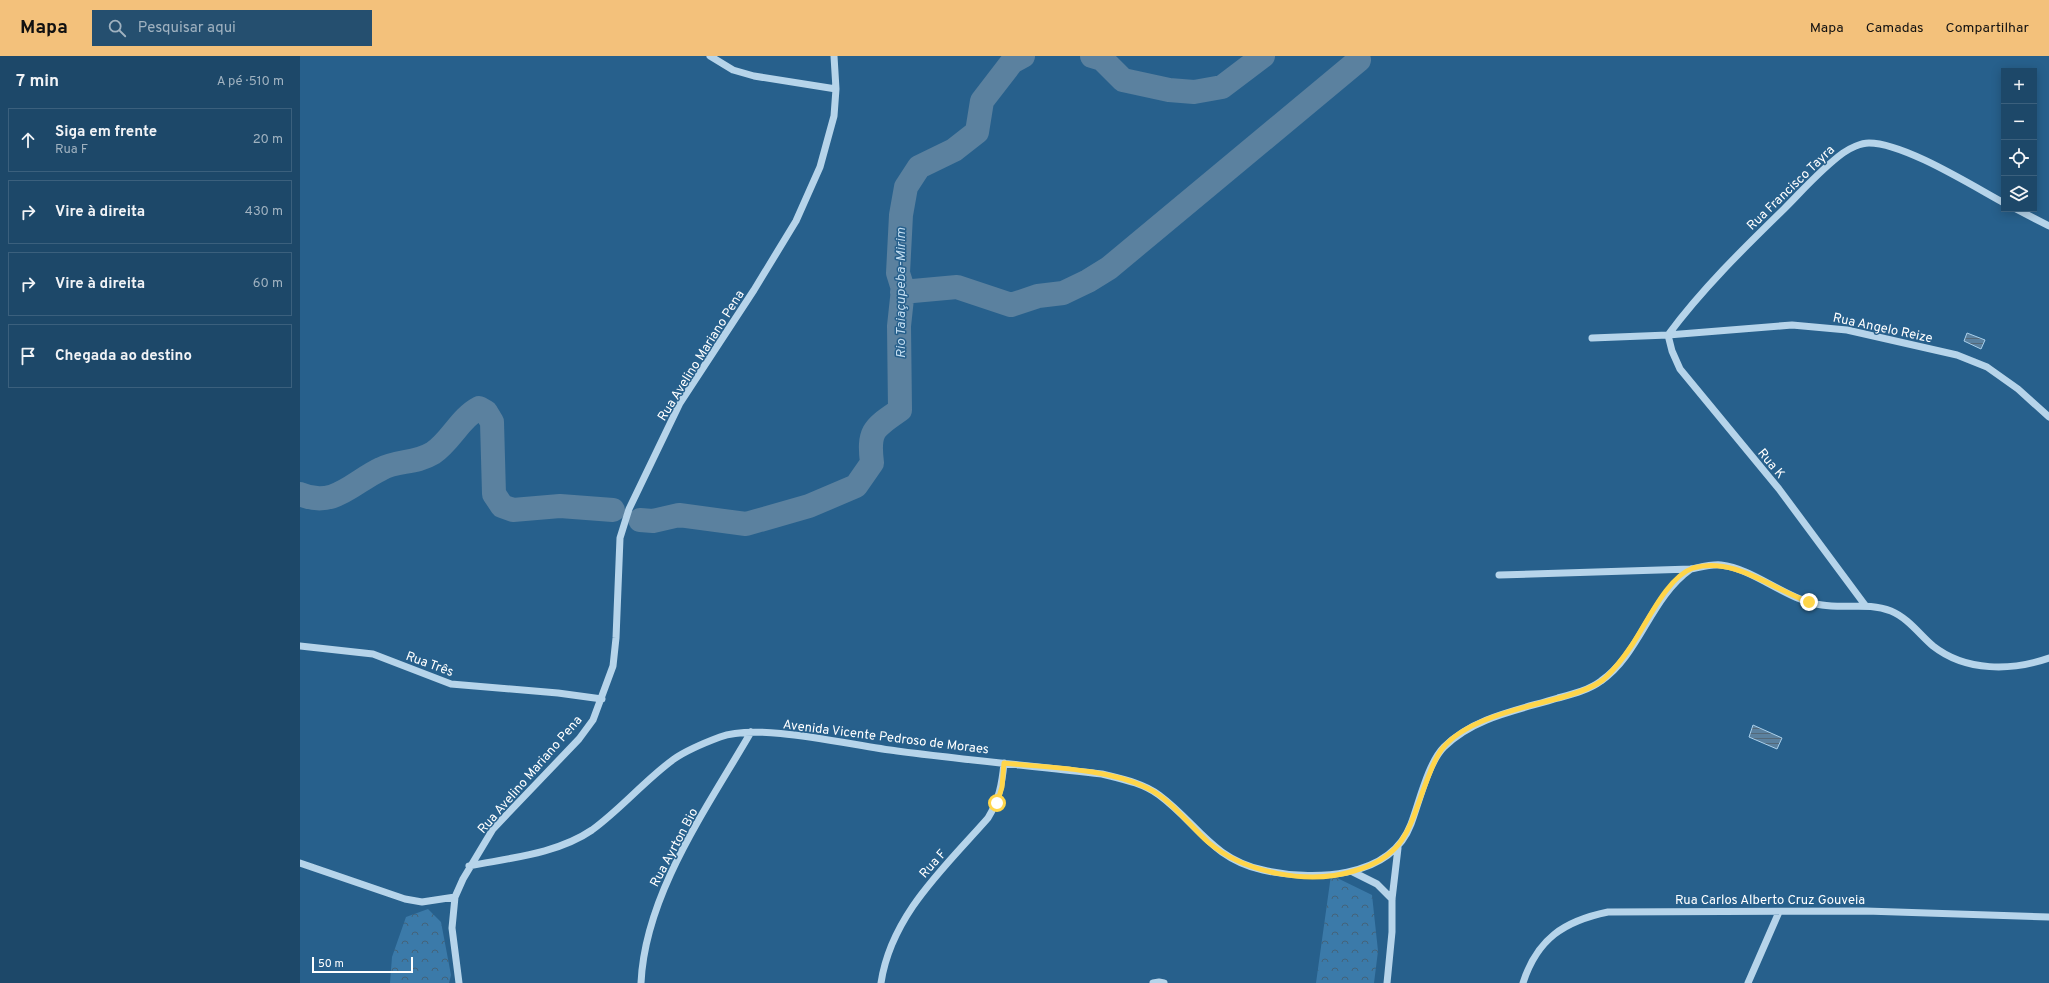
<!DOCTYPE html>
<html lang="pt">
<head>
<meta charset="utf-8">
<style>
	:root { --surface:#1d4869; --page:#254f6f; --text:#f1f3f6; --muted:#a0b2c0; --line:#3b607d; --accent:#f3c17b }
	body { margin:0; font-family:Overpass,sans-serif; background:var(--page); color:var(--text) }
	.controls { position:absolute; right:12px; top:12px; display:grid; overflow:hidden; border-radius:0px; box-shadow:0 2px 10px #0003 }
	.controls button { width:36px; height:36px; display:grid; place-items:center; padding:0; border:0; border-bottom:1px solid var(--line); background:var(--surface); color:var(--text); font:20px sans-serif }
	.scale { position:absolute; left:12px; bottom:10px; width:101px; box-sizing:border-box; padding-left:4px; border:2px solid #fff; border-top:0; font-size:11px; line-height:14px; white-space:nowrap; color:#fff; -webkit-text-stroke:3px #27608c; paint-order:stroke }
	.stop { position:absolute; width:12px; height:12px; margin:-9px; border:3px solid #ffd54a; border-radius:50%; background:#fff }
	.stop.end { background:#ffd54a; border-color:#fff; box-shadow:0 1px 4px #0008 }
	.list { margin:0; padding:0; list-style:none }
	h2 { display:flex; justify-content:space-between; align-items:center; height:52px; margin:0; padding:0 16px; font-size:17px }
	h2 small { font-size:13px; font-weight:400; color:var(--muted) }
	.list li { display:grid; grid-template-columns:26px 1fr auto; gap:12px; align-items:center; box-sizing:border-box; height:64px; margin:0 8px 8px; padding:0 8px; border:1px solid var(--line); border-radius:0px }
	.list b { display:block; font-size:15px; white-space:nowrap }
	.list p { margin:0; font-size:13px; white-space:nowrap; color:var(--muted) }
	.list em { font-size:13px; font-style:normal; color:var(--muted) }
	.icon { flex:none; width:22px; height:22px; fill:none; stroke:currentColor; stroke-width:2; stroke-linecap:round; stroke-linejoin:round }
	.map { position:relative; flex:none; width:1749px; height:927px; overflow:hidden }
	header { display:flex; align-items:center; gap:24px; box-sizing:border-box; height:56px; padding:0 20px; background:var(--accent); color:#111 }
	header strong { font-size:19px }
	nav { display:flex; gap:22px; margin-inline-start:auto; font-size:14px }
	.search { width:280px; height:36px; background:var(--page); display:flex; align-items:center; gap:10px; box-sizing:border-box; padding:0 14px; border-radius:0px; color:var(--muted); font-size:15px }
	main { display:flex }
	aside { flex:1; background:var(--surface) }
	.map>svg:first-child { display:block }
</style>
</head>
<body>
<header>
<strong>Mapa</strong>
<div class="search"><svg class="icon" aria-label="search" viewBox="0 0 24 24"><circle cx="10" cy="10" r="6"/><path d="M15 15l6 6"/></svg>Pesquisar aqui</div>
<nav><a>Mapa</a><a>Camadas</a><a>Compartilhar</a></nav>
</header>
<main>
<aside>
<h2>7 min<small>A pé · 510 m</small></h2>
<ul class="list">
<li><svg class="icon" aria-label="ahead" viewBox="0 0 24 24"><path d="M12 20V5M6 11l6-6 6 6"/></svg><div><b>Siga em frente</b><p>Rua F</p></div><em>20 m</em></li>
<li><svg class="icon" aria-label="right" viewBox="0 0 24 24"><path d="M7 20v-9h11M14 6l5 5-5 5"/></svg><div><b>Vire à direita</b></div><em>430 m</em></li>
<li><svg class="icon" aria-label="right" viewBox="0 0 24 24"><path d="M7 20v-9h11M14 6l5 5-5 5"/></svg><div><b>Vire à direita</b></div><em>60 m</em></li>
<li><svg class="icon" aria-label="arrive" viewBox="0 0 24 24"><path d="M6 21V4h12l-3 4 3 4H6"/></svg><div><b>Chegada ao destino</b></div></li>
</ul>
</aside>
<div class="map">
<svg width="1749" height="927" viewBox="0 0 1749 927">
	<defs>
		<pattern id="forest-crowns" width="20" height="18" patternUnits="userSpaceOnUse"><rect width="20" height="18" fill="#3b7aa9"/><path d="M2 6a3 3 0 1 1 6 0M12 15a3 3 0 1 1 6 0" fill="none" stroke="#44637a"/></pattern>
		<pattern id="water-rules" width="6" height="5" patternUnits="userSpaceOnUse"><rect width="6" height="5" fill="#5b819f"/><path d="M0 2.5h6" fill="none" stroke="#54697a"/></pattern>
	</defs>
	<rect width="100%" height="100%" fill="#27608c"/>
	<!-- forest -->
	<path fill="url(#forest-crowns)" d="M1031,819l41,20 6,56 -4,32h-58z
		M128,853l13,13 10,53 -2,8h-59l2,-26 14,-40z"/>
	<!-- water -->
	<path fill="url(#water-rules)" stroke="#aad0eb" d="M1667,277l18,7 -4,9 -17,-8z
		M1453,669l29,13 -5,11 -28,-12z"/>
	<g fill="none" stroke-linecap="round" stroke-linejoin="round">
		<!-- river -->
		<path stroke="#5b819f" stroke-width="24" d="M792,0l10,3 21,21 46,10 25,2 28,-5 41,-31
			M602,236l55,-5 54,18 27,-9 25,-3 25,-12 21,-13 250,-208
			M0,438c34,15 53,-12 81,-25 16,-9 34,-5 52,-16 18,-12 27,-35 46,-45l7,4 6,10 2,72 8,12 11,4 47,-4 53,4
			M340,464l13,1 26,-6 67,9 63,-18 47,-20 16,-23c-4,-33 2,-35 28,-53l-1,-84 4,-37 -5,-16 3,-58 5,-28 13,-20 35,-17 23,-18 5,-31 30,-39 11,-6"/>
		<!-- minor -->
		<path stroke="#b6d4ea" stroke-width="7" d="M410,0l23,14 21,6 82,13
			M1716,153l33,17
			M1368,279c34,-46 75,-86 116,-126 19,-19 37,-40 59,-56 7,-5 18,-10 26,-10 35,0 102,42 135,60
			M1368,279l4,16 8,18 99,120 86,116
			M1292,282l76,-3 124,-10 55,5 110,25 30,12 31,22 31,28
			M1199,519l192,-6c10,-2 21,-5 30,-4 34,4 65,35 101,40 24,4 46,-3 69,6 17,7 29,24 42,35 33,26 79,25 116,12
			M0,590l73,8 78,30 107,9 44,6
			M0,807l105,36 17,3 33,-5
			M169,810c40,-8 88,-12 123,-36 29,-21 53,-50 82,-71 13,-9 30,-16 46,-22 39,-15 133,9 177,14 68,9 137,15 205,23 20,5 41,9 57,21 38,28 53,64 104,75 48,11 127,10 148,-46 8,-21 17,-61 33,-77 30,-30 75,-37 114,-49 15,-4 31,-8 43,-17 39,-27 49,-83 90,-112
			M1053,816l24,12 15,15
			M159,927l-7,-55 3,-31 8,-18 30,-50 86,-90 14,-19 20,-54 3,-28 4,-100 9,-29 51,-106 74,-113 42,-69 24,-54 14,-51 2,-27 -2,-33
			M341,927c4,-89 66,-175 110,-251
			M581,927c10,-68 64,-116 107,-165 11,-18 14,-34 16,-55
			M853,927l6,-1 5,1
			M1087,927l5,-51v-33l6,-51
			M1223,927c14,-44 41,-62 85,-71l258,-1 183,6
			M1448,927l31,-71"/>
	</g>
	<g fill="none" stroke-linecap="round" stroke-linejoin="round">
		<!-- route -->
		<path stroke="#ffd54a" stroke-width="5" d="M697,747l5,-16 2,-24c45,5 100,5 141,24 25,11 43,37 63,55 36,31 100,43 146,29 54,-16 55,-45 73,-91 4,-10 8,-22 15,-31 24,-31 85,-42 121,-52 14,-4 30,-9 41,-18 11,-10 20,-22 28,-34 15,-22 35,-68 61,-77 41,-12 79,21 116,34"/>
	</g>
	<g text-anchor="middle" stroke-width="3" stroke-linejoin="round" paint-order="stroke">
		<!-- street labels -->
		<g font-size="13" fill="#fff" stroke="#27608c">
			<text transform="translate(1490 131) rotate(-44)" y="5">Rua Francisco Tayra</text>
			<text transform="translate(1583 271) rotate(12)" y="5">Rua Angelo Reize</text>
			<text transform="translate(400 299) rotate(-58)" y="5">Rua Avelino Mariano Pena</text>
			<text transform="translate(1472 407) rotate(50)" y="5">Rua K</text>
			<text transform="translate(130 607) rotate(20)" y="5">Rua Três</text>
			<text transform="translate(586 680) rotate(7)" y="5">Avenida Vicente Pedroso de Moraes</text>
			<text transform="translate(229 718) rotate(-49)" y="5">Rua Avelino Mariano Pena</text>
			<text transform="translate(373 791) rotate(-62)" y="5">Rua Ayrton Bio</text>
			<text transform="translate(632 807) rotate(-48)" y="5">Rua F</text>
			<text x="1470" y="848">Rua Carlos Alberto Cruz Gouveia</text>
		</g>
		<!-- water labels -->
		<g font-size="14" font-style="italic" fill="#c2ddf1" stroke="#27608c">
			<text transform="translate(600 237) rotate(-90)" y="5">Rio Taiaçupeba-Mirim</text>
		</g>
	</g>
</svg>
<div class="controls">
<button>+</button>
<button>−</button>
<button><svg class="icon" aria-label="locate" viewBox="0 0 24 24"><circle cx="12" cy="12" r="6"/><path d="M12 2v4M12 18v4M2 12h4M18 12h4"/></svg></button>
<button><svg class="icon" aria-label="layers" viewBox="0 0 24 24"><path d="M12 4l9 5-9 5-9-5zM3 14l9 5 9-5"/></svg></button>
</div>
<div class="scale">50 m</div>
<div class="stop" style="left:697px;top:747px"></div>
<div class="stop end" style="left:1509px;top:546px"></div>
</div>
</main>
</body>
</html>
